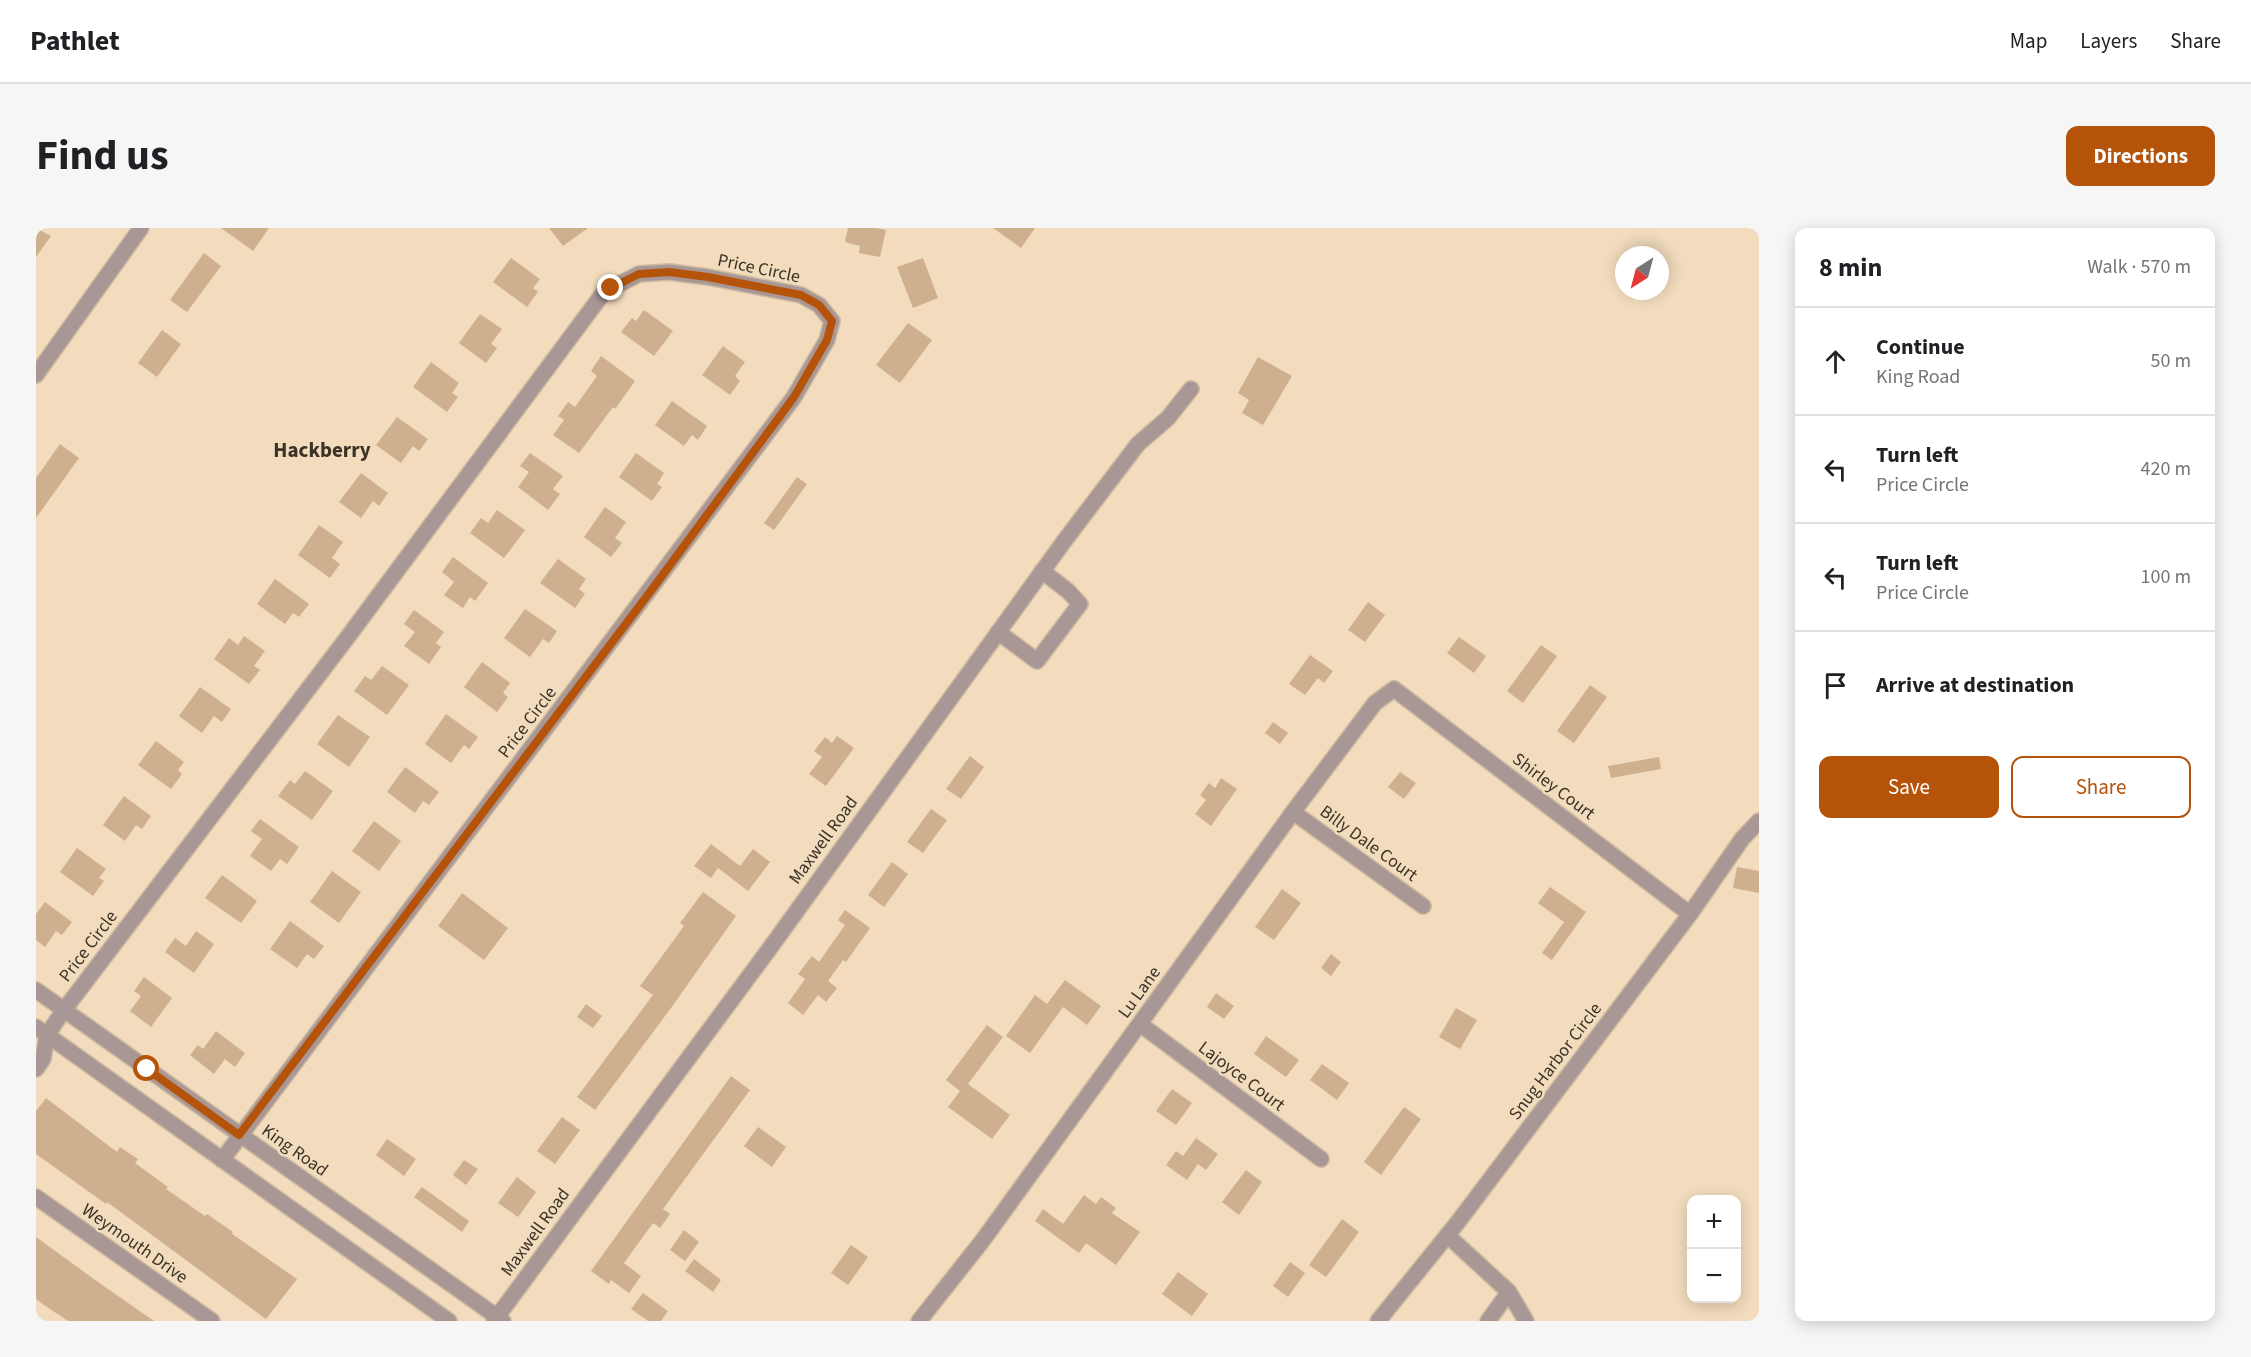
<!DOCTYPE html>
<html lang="en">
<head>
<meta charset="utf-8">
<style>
	:root { --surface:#fff; --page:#f6f6f6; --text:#202124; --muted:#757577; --line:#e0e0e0; --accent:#b45309 }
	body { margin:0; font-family:"Source Sans 3",sans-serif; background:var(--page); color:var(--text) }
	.controls { position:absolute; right:18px; bottom:18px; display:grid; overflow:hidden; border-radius:12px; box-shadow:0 3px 15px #0003 }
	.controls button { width:54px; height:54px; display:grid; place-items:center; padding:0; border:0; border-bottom:2px solid var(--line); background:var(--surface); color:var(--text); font:30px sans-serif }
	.compass { position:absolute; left:1579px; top:18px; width:54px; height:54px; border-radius:50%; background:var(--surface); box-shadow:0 3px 15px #0003; rotate:216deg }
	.stop { position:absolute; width:18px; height:18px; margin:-14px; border:4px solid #b45309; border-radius:50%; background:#fff }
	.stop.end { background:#b45309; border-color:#fff; box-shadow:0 2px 6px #0008 }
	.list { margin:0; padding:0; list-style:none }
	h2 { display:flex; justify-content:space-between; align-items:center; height:78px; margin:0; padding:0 24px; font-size:26px }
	h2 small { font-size:20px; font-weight:400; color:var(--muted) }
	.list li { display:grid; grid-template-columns:39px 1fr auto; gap:18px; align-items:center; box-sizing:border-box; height:108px; padding:0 24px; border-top:2px solid var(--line) }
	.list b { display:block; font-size:22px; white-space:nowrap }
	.list p { margin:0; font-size:20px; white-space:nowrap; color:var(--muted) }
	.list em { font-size:20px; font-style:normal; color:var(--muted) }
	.actions { display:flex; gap:12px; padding:18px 24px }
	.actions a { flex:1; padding:14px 0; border:2px solid var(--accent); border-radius:12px; text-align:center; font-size:21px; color:var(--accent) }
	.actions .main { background:var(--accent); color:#fff }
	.icon { flex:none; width:33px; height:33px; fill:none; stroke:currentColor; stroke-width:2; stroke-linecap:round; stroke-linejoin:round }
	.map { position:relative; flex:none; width:1723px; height:1093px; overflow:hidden; border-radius:12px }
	header { display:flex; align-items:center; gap:36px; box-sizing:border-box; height:84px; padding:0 30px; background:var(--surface); border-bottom:2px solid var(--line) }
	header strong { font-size:28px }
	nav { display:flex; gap:33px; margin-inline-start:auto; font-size:21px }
	.intro { display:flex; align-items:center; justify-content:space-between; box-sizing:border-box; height:144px; padding:0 36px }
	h1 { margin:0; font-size:42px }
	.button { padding:15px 27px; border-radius:12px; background:var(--accent); color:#fff; font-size:21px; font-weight:700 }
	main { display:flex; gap:36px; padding:0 36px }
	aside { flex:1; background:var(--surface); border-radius:12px; box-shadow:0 3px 15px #0003 }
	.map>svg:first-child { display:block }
</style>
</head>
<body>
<header>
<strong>Pathlet</strong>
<nav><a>Map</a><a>Layers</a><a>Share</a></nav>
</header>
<div class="intro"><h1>Find us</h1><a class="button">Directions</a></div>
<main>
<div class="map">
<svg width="1723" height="1093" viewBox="0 0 1723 1093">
	<rect width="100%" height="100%" fill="#f2dcbd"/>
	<!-- building -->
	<path fill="#ceb08f" d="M0,0l15,8 -15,21z
		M185,0h48l-16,23z
		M513,0h39l-25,18z
		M812,0h28l10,2 -6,27 -21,-4 1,-7 -15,-4z
		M957,0h42l-14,20z
		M168,25l17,13 -34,46 -17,-12z
		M475,30l29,21 -7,9 5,4 -11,15 -34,-25z
		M887,30l15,40 -25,10 -16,-41z
		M608,82l29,21 -19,25 -33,-24 11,-14 4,3z
		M444,86l22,15 -11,15 6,4 -11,15 -27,-20z
		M872,95l24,17 -32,43 -24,-18z
		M126,102l19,14 -24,33 -19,-14z
		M687,118l22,16 -10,14 5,5 -10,14 -28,-20z
		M565,128l34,25 -20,28 -2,-2 -34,46 -26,-18 11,-15 -6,-4 10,-14 7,5 22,-31 -6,-5z
		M1222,129l34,19 -29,49 -21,-12 7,-13 -11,-7z
		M395,134l28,21 -7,10 6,4 -11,15 -34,-25z
		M636,173l35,25 -9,14 -6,-5 -8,11 -29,-21z
		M361,189l31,22 -9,12 -6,-5 -12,17 -25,-18z
		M24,216l19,14 -43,60v-40z
		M494,225l33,23 -10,13 7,5 -12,16 -30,-23 11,-15 -9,-6z
		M600,225l28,20 -7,11 5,3 -10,14 -33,-24z
		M325,245l27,20 -9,13 -6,-5 -12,17 -22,-16z
		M761,249l10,7 -33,46 -10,-7z
		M569,279l21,15 -11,16 7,5 -11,14 -27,-20z
		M461,282l28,20 -21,28 -34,-25 11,-15 7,5z
		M283,297l24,17 -11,16 8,6 -10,14 -32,-23z
		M417,329l35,26 -13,18 -5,-4 -7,11 -19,-13 10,-13 -12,-10z
		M522,331l28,20 -7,10 6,5 -10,14 -35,-25z
		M239,351l34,25 -10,13 -6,-4 -8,11 -28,-20z
		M1332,374l17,13 -20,27 -17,-12z
		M489,381l32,22 -8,12 -6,-4 -13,18 -26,-19z
		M378,382l30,22 -8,11 5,4 -12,17 -25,-18 11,-14 -11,-8z
		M208,408l21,15 -11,15 6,4 -11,14 -35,-25 15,-21 9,7z
		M1423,409l27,19 -12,17 -27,-20z
		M1505,417l16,11 -34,47 -16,-12z
		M1274,427l23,16 -9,12 -6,-5 -13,17 -16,-11z
		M446,434l28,21 -7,10 5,4 -11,15 -33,-25z
		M346,438l27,19 -22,30 -33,-24 11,-15 6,4z
		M1554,457l17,12 -33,46 -17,-12z
		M164,459l31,22 -9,13 -8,-6 -12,17 -23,-17z
		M410,486l32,23 -9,12 -5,-4 -13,18 -26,-19z
		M302,487l32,22 -21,30 -32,-23z
		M1237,494l15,11 -8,11 -15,-11z
		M801,508l17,12 -28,38 -17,-12 13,-17 -8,-6 11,-14 7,6z
		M120,513l28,21 -6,8 4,4 -11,15 -33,-24z
		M934,528l14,11 -23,32 -15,-10z
		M1623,529l2,12 -50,9 -3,-12z
		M369,539l34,25 -10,13 -6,-4 -8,12 -28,-21z
		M269,543l28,20 -21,29 -34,-24 12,-16 5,4z
		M1364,544l16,11 -12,16 -16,-12z
		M1185,550l16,11 -26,37 -16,-12 11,-14 -6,-5 9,-12 6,5z
		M88,568l27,20 -9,13 -6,-4 -11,16 -22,-16z
		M895,581l16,11 -24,33 -16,-11z
		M224,591l39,28 -12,17 -7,-5 -9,12 -21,-15 12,-17 -11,-8z
		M338,593l27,20 -22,30 -27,-20z
		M675,616l29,22 13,-17 17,13 -22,29 -30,-23 -7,10 -17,-12z
		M41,620l29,21 -7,9 5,3 -11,15 -33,-24z
		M856,634l16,12 -24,33 -16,-12z
		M1701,639l22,4v22l-26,-5z
		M296,643l29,21 -22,31 -29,-21z
		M186,647l35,26 -16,22 -36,-25z
		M1514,659l36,25 -34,48 -10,-7 22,-31 -26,-19z
		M1246,661l19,14 -27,37 -19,-13z
		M667,664l33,24 -65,92 -76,102 -18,-13 76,-102 -13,-9 44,-60 -4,-3z
		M426,665l46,35 -24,32 -46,-34z
		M9,674l27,20 -10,13 -6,-4 -11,16 -9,-7v-26z
		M809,682l25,18 -24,34 -3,-2 -15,21 9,7 -11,14 -8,-7 -15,20 -15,-12 17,-24 -7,-5 14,-18 7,6 26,-37 -7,-5z
		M254,693l34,25 -10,13 -7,-5 -10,14 -27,-19z
		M160,703l18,13 -20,29 -29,-21 10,-14 11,8z
		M1295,726l10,8 -10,14 -10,-8z
		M108,749l28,21 -21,29 -21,-16 11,-15 -7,-5z
		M1029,752l36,26 -14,19 -24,-18 -33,46 -24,-17 29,-41 12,9z
		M1180,765l18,13 -10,13 -17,-12z
		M550,776l16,12 -9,12 -16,-11z
		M1420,780l21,12 -17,29 -21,-12z
		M951,797l16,12 -35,47 42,31 -18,24 -44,-32 12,-16 -14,-11z
		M180,803l29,22 -10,14 -10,-8 -11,15 -24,-19 8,-10 5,4z
		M1230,808l33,24 -13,17 -32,-23z
		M1286,836l27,19 -12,17 -27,-20z
		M695,848l19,14 -87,119 7,5 -10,14 -7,-5 -29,40 17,13 -12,17 -18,-13 -2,4 -18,-13z
		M1136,861l20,14 -16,22 -20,-14z
		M10,870l71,54 3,-5 18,12 -3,4 33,24 -2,2 39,27 2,-2 26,18 -1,2 65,45 -31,40 -159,-117 -1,2 -70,-50v-43z
		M1368,879l17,12 -40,56 -17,-13z
		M526,889l18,13 -25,34 -18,-13z
		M722,899l28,20 -14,20 -28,-21z
		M1160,910l22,16 -12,16 -8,-6 -11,16 -21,-15 10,-14 7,5z
		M351,911l29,20 -12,17 -28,-21z
		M428,932l14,9 -12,16 -13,-10z
		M1210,942l16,12 -23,33 -17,-13z
		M481,949l19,15 -18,25 -20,-14z
		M386,959l47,34 -7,11 -48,-35z
		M1048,967l12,9 5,-7 15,11 -4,5 28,19 -24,33 -30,-22 -7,10 -44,-32 8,-12 20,15z
		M1306,991l17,13 -33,45 -17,-12z
		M648,1002l15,12 -14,19 -15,-11z
		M0,1009l62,45 56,39h-86l-24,-16 -8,-6z
		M815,1017l17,12 -20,28 -17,-12z
		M658,1031l27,21 -8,12 -28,-21z
		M1254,1034l15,11 -17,24 -15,-11z
		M1142,1044l30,22 -16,22 -30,-22z
		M607,1065l25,18 -7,10h-13l-17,-12z"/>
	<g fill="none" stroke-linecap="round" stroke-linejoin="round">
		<defs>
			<path id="minor" d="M0,147l105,-147
				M962,404l39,29 43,-57 -12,-13 -26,-20
				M1257,584l130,94
				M0,762l467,331
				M1104,796l181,135
				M0,799l413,294
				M0,841l7,-10 4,-24 17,-25 283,-372 257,-346 35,-18 30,-2 39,5 93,18 18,10 13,16 -5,19 -33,57 -572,763
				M0,969l176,124
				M1411,1007l62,57 17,29
				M458,1093l276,-373 295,-408 73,-96 30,-26 23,-29
				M883,1093l64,-81 310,-428 82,-109 19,-14 296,225
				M1342,1093l80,-99 232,-308 52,-75 17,-18
				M1452,1093l21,-29"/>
		</defs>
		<!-- minor casing -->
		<use href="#minor" stroke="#cdba9f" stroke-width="18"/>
		<!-- minor -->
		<use href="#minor" stroke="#a99796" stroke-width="15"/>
	</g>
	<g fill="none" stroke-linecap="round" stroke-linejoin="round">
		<!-- route -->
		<path stroke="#b45309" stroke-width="8" d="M111,841l92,66 411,-543 144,-195 33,-57 5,-19 -13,-16 -18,-10 -93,-18 -39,-5 -30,2 -28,14"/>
	</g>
	<g text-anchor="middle" stroke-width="5" stroke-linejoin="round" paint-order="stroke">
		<!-- street labels -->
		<g font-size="18" fill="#3b3226" stroke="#f2dcbd">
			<text transform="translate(723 40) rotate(12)" y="6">Price Circle</text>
			<text transform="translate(491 494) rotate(-53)" y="6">Price Circle</text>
			<text transform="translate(1518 558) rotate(37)" y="6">Shirley Court</text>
			<text transform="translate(787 612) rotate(-54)" y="6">Maxwell Road</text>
			<text transform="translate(1333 615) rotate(36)" y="6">Billy Dale Court</text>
			<text transform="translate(52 718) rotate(-53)" y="6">Price Circle</text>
			<text transform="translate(1103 764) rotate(-54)" y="6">Lu Lane</text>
			<text transform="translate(1519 833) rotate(-53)" y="6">Snug Harbor Circle</text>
			<text transform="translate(1206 848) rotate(37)" y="6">Lajoyce Court</text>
			<text transform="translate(259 922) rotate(35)" y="6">King Road</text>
			<text transform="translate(499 1004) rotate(-54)" y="6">Maxwell Road</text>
			<text transform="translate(99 1015) rotate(35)" y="6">Weymouth Drive</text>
		</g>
		<!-- quarter labels -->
		<g font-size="21" font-weight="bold" fill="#3b3226" stroke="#f2dcbd">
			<text x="286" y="229">Hackberry</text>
		</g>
	</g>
</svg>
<div class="controls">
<button>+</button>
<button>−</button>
</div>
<svg class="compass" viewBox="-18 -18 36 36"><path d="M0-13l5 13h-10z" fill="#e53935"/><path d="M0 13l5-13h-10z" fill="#757577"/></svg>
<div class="stop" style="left:111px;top:841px"></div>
<div class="stop end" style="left:575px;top:60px"></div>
</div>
<aside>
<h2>8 min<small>Walk · 570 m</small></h2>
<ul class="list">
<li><svg class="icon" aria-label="ahead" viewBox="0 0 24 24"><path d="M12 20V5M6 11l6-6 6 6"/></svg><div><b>Continue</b><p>King Road</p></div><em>50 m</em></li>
<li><svg class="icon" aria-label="left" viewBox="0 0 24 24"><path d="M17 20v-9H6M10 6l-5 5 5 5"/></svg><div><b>Turn left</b><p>Price Circle</p></div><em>420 m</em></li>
<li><svg class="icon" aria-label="left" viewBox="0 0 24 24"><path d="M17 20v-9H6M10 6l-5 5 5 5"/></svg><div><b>Turn left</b><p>Price Circle</p></div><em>100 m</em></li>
<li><svg class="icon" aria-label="arrive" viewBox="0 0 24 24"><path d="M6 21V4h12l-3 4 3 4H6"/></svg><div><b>Arrive at destination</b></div></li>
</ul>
<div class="actions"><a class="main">Save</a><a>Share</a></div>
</aside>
</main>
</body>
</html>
